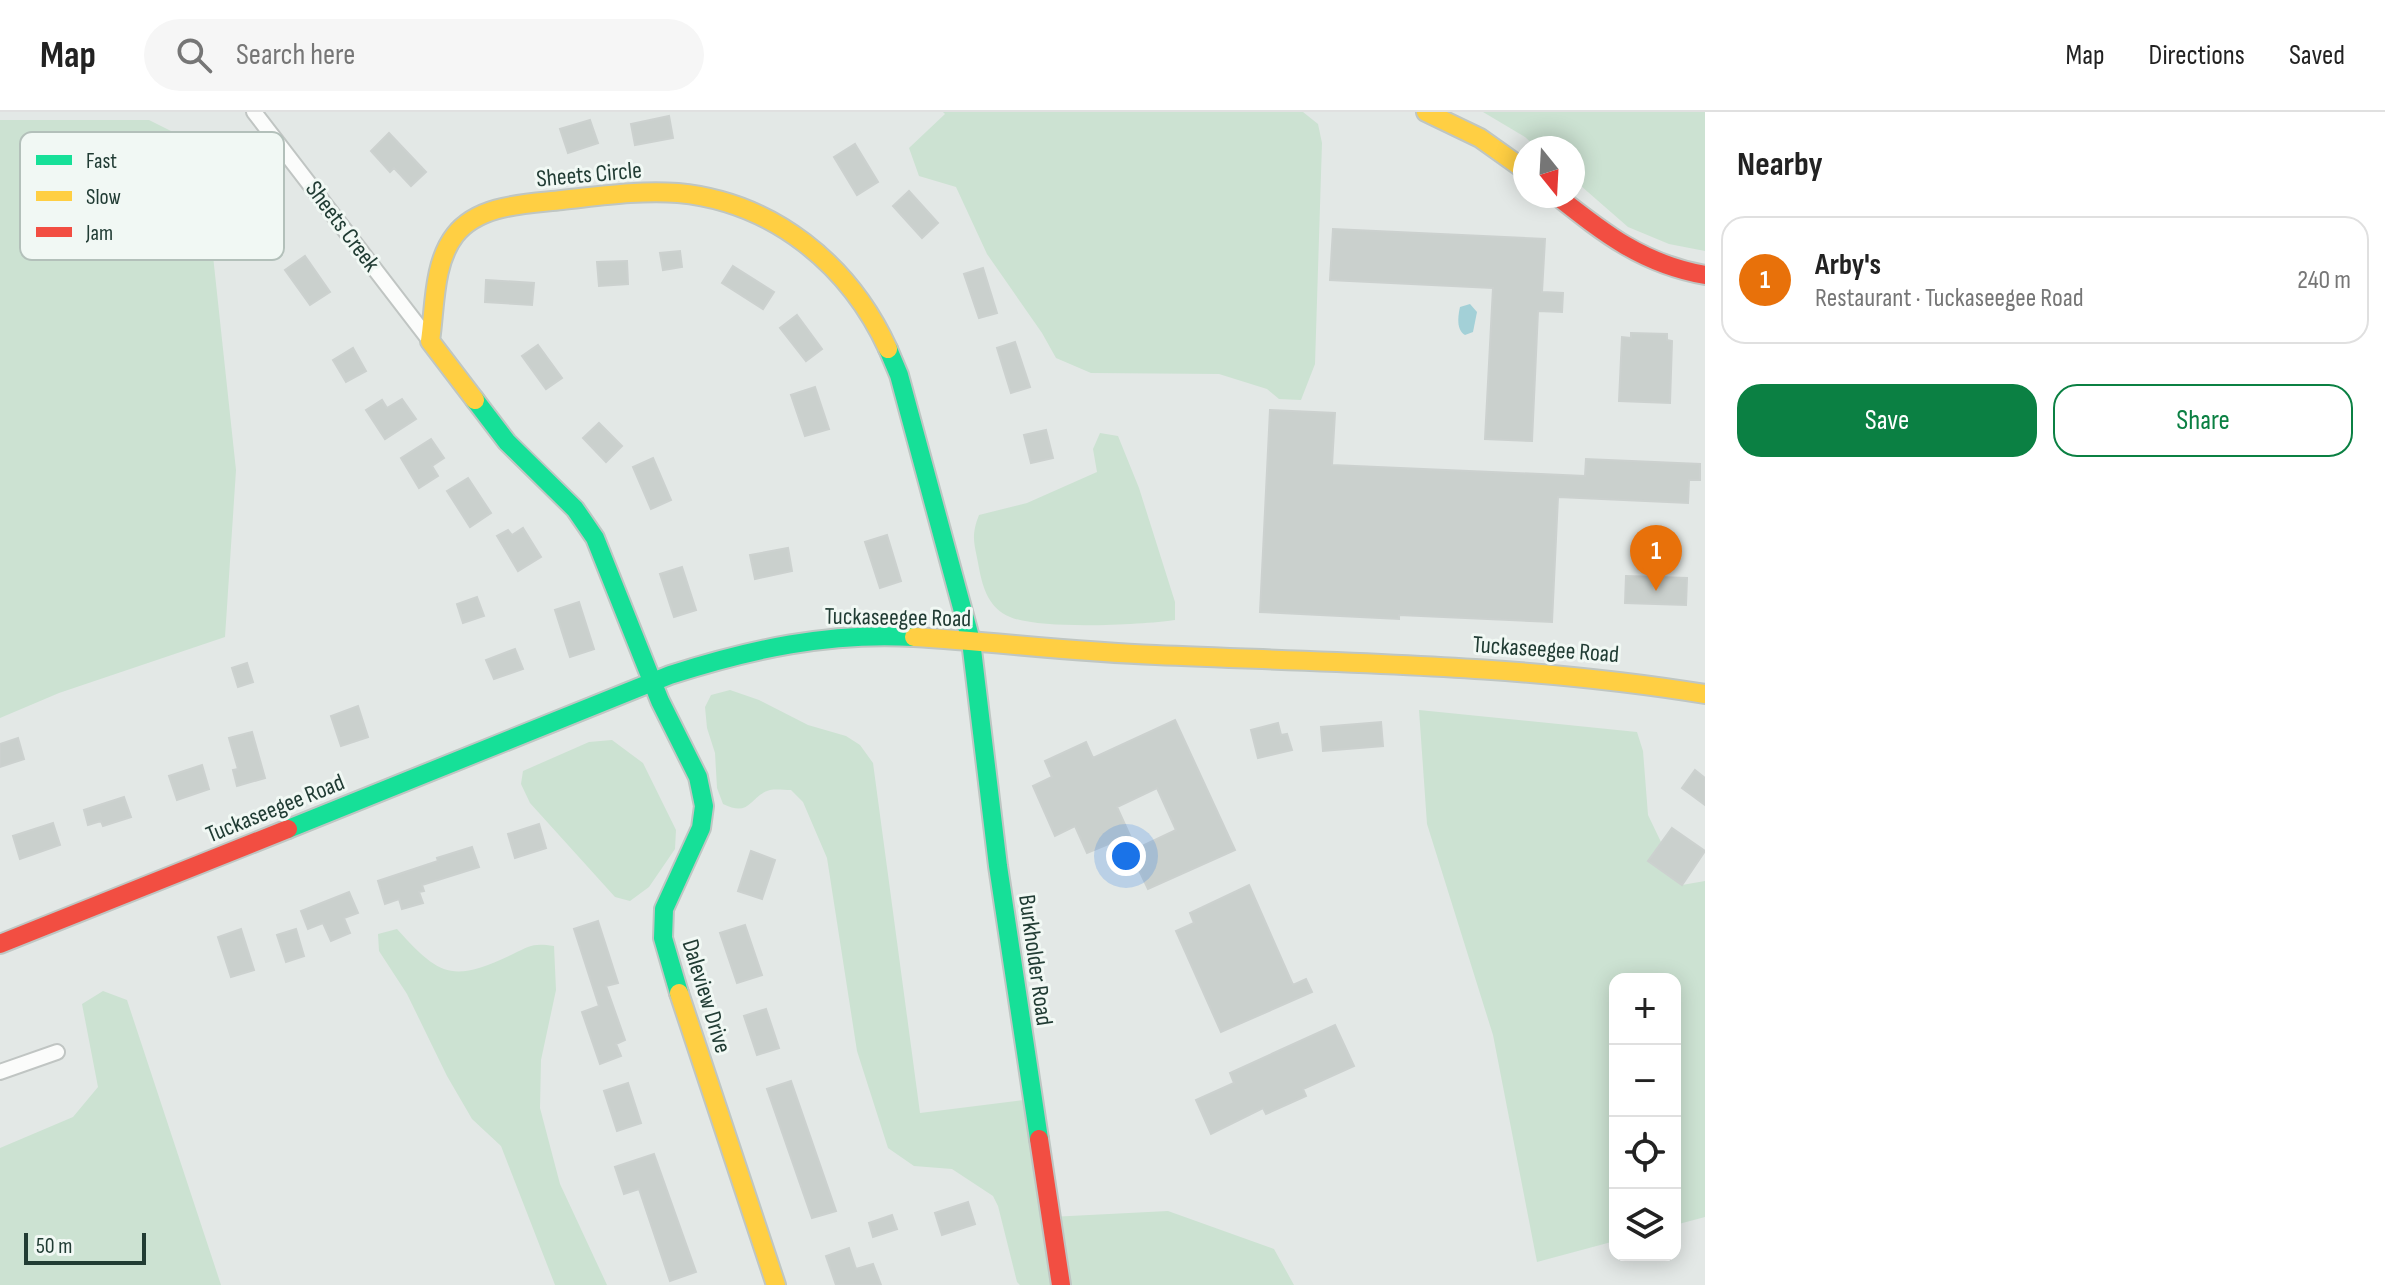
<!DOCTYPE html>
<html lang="en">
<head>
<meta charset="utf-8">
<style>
	:root { --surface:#fff; --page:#f6f6f6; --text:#222; --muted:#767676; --line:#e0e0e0; --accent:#0b8043 }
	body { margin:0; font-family:"Sofia Sans Condensed",sans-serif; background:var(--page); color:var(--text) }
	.controls { position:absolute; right:24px; bottom:24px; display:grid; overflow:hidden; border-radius:16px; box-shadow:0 4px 20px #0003 }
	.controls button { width:72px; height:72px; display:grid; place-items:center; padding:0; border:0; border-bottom:2px solid var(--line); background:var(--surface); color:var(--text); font:40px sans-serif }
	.compass { position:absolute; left:1513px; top:24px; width:72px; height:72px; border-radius:50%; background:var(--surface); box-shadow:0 4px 20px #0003; rotate:162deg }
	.scale { position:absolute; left:24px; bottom:20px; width:122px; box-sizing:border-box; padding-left:8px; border:4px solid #213c34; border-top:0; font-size:22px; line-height:28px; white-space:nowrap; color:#213c34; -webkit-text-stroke:6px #f1f8f4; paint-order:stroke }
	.you { position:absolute; left:1126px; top:744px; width:28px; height:28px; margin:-20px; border:6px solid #fff; border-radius:50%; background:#1a73e8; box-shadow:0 0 0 12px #1a73e833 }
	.badge { display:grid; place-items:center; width:52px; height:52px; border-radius:50%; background:var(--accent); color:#fff; font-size:26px; font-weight:700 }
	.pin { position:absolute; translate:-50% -66px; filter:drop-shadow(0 2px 4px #0008) }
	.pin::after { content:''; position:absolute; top:42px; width:28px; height:24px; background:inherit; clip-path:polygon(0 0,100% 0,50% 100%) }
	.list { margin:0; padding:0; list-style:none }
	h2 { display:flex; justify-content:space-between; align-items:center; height:104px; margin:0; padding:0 32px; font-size:34px }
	h2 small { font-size:26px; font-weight:400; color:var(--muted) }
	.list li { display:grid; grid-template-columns:52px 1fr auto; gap:24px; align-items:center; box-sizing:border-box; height:128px; margin:0 16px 16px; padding:0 16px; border:2px solid var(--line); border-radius:24px }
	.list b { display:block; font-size:30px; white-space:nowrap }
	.list p { margin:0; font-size:26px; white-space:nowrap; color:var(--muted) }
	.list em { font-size:26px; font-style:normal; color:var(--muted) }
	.actions { display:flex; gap:16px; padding:24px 32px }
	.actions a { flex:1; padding:18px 0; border:2px solid var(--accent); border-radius:24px; text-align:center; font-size:28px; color:var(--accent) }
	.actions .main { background:var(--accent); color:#fff }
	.icon { flex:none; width:44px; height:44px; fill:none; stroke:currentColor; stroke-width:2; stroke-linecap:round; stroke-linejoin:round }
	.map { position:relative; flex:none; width:1705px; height:1173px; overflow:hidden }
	header { display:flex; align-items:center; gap:48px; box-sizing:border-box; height:112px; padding:0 40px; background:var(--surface); border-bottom:2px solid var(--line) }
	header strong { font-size:38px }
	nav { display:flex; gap:44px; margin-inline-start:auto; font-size:28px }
	.search { width:560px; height:72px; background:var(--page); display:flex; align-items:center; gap:20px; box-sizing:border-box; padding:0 28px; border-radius:44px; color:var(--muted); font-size:30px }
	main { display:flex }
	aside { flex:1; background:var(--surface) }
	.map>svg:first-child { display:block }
</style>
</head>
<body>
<header>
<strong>Map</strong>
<div class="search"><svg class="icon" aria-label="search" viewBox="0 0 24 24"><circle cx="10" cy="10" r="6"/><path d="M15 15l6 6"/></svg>Search here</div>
<nav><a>Map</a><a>Directions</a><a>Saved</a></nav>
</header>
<main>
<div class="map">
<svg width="1705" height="1173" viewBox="0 0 1705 1173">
	<rect width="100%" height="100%" fill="#e3e8e6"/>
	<!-- green -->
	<path fill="#cce2d2" d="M943,0h360l15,12 4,19 -7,221 -14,36 -22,-1 -12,-10 -48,-15 -128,-1 -35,-15 -14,-25 -55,-79 -31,-67 -37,-11 -10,-28 36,-34z
		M1483,0h222v139l-36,-7 -41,-17 -55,-48v-31h-36l-12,-11z
		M0,8h149l38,19 17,33 32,298 -11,167 -166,56 -59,25z
		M1100,321l18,3 21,52 36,114v18c-34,5 -135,10 -165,-3 -21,-9 -27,-28 -31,-49 -4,-24 -9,-30 0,-53l48,-12 70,-31 -4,-23z
		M730,578l29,10 49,25 38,11 14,9 13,18 47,350 103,-13 28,185h-31l-3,-3 -19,-76 -5,-10 -41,-27 -38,-3 -26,-18 -31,-97 -30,-193 -24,-56 -12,-12c-6,0 -15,-1 -21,0 -21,6 -19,28 -47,14l-6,-16 -2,-35 -8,-25 -2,-21 6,-12z
		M1419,598l218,22 6,19 5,64 13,27 -13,19 34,24 23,-4v336l-30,8v-246h-60v262l-78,21 -44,-227 -66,-211z
		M612,628l31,23 33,67 -1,19 -26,38 -19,14 -15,-4 -85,-94 -9,-19 2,-13 66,-29z
		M397,817c44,49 56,53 116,25 18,-9 21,-11 41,-8l2,44 -15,70 -1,48 20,76 47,101h-52l-54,-139 -29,-27 -25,-43 -40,-82 -28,-43 -1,-17z
		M103,879l24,9 94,285h-221v-137l73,-31 25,-30 -16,-83z
		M1168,1099l106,38 20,36h-229l-15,-68z"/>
	<!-- water -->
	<path fill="#a3d0d7" d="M1470,192l7,8 -4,20 -8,3c-9,-5 -7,-19 -5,-28z"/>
	<!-- building -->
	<path fill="#cad0cd" stroke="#ccd1cf" stroke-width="2" fill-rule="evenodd" d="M669,4l4,22 -38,7 -4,-21z
		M590,8l8,23 -30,10 -8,-24z
		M389,21l37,39 -15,14 -17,-18 -4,4 -19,-21z
		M855,32l23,38 -21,13 -23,-38z
		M909,79l29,32 -16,15 -29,-32z
		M1333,117l212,10 -3,53 21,1 -1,19 -24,-1 -6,130 -47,-2 8,-151 -163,-8z
		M680,139l2,16 -19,3 -3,-17z
		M305,144l25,36 -20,13 -25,-35z
		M627,149l1,23 -29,2 -2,-24z
		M733,154l41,26 -11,17 -41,-26z
		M983,156l14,45 -18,5 -15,-44z
		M486,168l48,3 -2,22 -47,-3z
		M797,203l25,34 -16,12 -26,-33z
		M1631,221l36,1v6l5,1 -2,62 -51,-2 3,-64 9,1z
		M1015,230l15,45 -19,6 -14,-45z
		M538,233l24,33 -16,11 -24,-33z
		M353,236l13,23 -20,11 -13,-22z
		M815,275l14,42 -24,7 -14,-41z
		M402,287l14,20 -31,20 -19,-29 16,-10 5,8z
		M1270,298l65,3 -3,52 253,11 1,-17 114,5v16h-11l-1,23 -130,-6 -6,125 -153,-7v4l-139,-7z
		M599,311l23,23 -16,16 -23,-24z
		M1046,318l7,28 -22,5 -7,-28z
		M431,327l13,19 -12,8 6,10 -19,12 -18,-30z
		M653,346l18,42 -20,9 -18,-42z
		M468,366l23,35 -21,14 -23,-36z
		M523,416l18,29 -23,14 -21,-35 11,-6 4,5z
		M887,423l14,46 -21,7 -15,-46z
		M788,436l4,23 -37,8 -5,-24z
		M682,455l14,43 -22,7 -14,-43z
		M1626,464l61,2 -1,27 -61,-2z
		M477,485l7,19 -21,7 -6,-19z
		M579,490l15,47 -24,8 -15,-47z
		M515,537l8,20 -29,10 -8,-19z
		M247,551l6,19 -15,5 -6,-19z
		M358,594l10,31 -27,9 -10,-30z
		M1175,608l60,130 -87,39 -9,-19 -6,2 -15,-32 -31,13 -12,-27 -20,10 -22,-50 19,-9 -7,-16 41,-19 7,16zM1157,676l19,42 -40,19 -19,-42z
		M1381,610l2,24 -60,5 -2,-24z
		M1278,611l3,12 6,-1 5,16 -34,8 -7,-28z
		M252,620l13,46 -28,8 -4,-16 5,-1 -9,-31z
		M18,626l6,21 -24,8v-23z
		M202,653l7,24 -32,11 -8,-24z
		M1695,658l10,8v27l-23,-17z
		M124,685l7,20 -28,9 -2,-5 -13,4 -4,-15z
		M53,711l7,22 -40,14 -7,-23z
		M539,712l7,24 -31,10 -7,-24z
		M1672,716l33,23 -23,34 -34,-24z
		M472,735l7,20 -57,18 2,6 -5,1 4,11 -21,6 -3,-10 -14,5 -7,-23 60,-20 -1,-3z
		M751,739l24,9 -13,39 -24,-8z
		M1249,773l44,100 13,-6 6,13 -91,40 -45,-101 18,-8 -4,-10z
		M349,780l9,21 -14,5 6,15 -19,8 -8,-18 -15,6 -7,-18z
		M598,809l20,62 -12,3 19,54 -9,4 5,12 -21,8 -18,-52 17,-6 -25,-77z
		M745,813l17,50 -25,8 -17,-50z
		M241,817l13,41 -23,7 -13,-40z
		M296,817l8,27 -18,6 -9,-27z
		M766,897l13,39 -22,7 -13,-39z
		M1335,913l19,41 -51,23 3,7 -40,18 -3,-6 -52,26 -15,-34 38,-17 -4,-10z
		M791,969l45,130 -24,7 -45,-129z
		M628,971l13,40 -24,8 -13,-40z
		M654,1042l42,118 -26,9 -31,-92 -15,5 -9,-27z
		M968,1090l7,22 -33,11 -7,-22z
		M892,1103l5,14 -24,8 -4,-14z
		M849,1136l7,21 17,-5 8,21h-45l-10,-29z"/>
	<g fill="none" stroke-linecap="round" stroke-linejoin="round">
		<defs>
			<path id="street" d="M254,0l176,229
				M0,960l57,-20"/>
			<path id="fast" d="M888,237l11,26 72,266 27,225 41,273
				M475,288l32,42 68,67 20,29 65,163 38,76 6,29 -3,22 -37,81 -1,29 16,55
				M288,717l382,-154c81,-26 159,-43 244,-38"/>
			<path id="slow" d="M1426,0l54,26 45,32
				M475,288l-45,-59c5,-33 3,-78 25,-106 24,-31 72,-31 107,-35 38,-4 77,-10 116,-7 95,9 171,71 210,156
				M914,525c81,5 161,15 242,18 184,8 367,9 549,39
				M679,881l97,292"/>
			<path id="jam" d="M1557,84c48,38 86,68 148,79
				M0,832l288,-115
				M1039,1027l22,146"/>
		</defs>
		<!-- street casing -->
		<use href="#street" stroke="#c0c5c3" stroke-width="18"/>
		<!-- fast casing -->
		<use href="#fast" stroke="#bfc6c3" stroke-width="22"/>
		<!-- slow casing -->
		<use href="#slow" stroke="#bfc6c3" stroke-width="22"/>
		<!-- jam casing -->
		<use href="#jam" stroke="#bfc6c3" stroke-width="22"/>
		<!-- street -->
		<use href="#street" stroke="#fbfcfb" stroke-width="14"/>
		<!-- fast -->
		<use href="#fast" stroke="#16e098" stroke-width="18"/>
		<!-- slow -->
		<use href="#slow" stroke="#ffcf43" stroke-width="18"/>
		<!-- jam -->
		<use href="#jam" stroke="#f24e42" stroke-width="18"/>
	</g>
	<g text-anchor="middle" stroke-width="6" stroke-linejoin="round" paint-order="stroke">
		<!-- street labels -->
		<g font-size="24" fill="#213c34" stroke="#f1f8f4">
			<text transform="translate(589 62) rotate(-5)" y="8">Sheets Circle</text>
			<text transform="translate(343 114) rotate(53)" y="8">Sheets Creek</text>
			<text transform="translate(898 505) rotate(1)" y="8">Tuckaseegee Road</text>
			<text transform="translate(1546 537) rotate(4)" y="8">Tuckaseegee Road</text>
			<text transform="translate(275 696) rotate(-22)" y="8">Tuckaseegee Road</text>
			<text transform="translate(1036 848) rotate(82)" y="8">Burkholder Road</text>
			<text transform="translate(707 884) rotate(73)" y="8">Daleview Drive</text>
		</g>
	</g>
	<!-- legend -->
	<rect x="20" y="20" width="264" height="128" rx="12" fill="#f1f8f4" stroke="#b3c0ba" stroke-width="2"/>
	<rect x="36" y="43" width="36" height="10" fill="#16e098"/>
	<rect x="36" y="79" width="36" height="10" fill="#ffcf43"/>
	<rect x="36" y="115" width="36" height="10" fill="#f24e42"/>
	<g font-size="22" fill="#213c34">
		<text x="86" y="56">Fast</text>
		<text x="86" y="92">Slow</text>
		<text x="86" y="128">Jam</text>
	</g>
</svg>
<div class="controls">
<button>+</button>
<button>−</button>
<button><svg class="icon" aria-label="locate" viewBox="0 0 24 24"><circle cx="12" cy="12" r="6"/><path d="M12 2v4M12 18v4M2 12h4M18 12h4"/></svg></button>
<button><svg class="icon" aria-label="layers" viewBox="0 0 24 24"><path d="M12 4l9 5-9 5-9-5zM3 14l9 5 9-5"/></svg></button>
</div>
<svg class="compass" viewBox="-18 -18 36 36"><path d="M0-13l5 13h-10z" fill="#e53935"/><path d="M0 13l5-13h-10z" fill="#767676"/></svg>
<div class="scale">50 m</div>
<div class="you"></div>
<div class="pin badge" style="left:1656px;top:479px;background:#e8710a">1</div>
</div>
<aside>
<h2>Nearby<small></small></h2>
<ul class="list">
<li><span class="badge" style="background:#e8710a">1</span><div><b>Arby's</b><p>Restaurant · Tuckaseegee Road</p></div><em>240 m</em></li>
</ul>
<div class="actions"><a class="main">Save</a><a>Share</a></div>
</aside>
</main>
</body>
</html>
